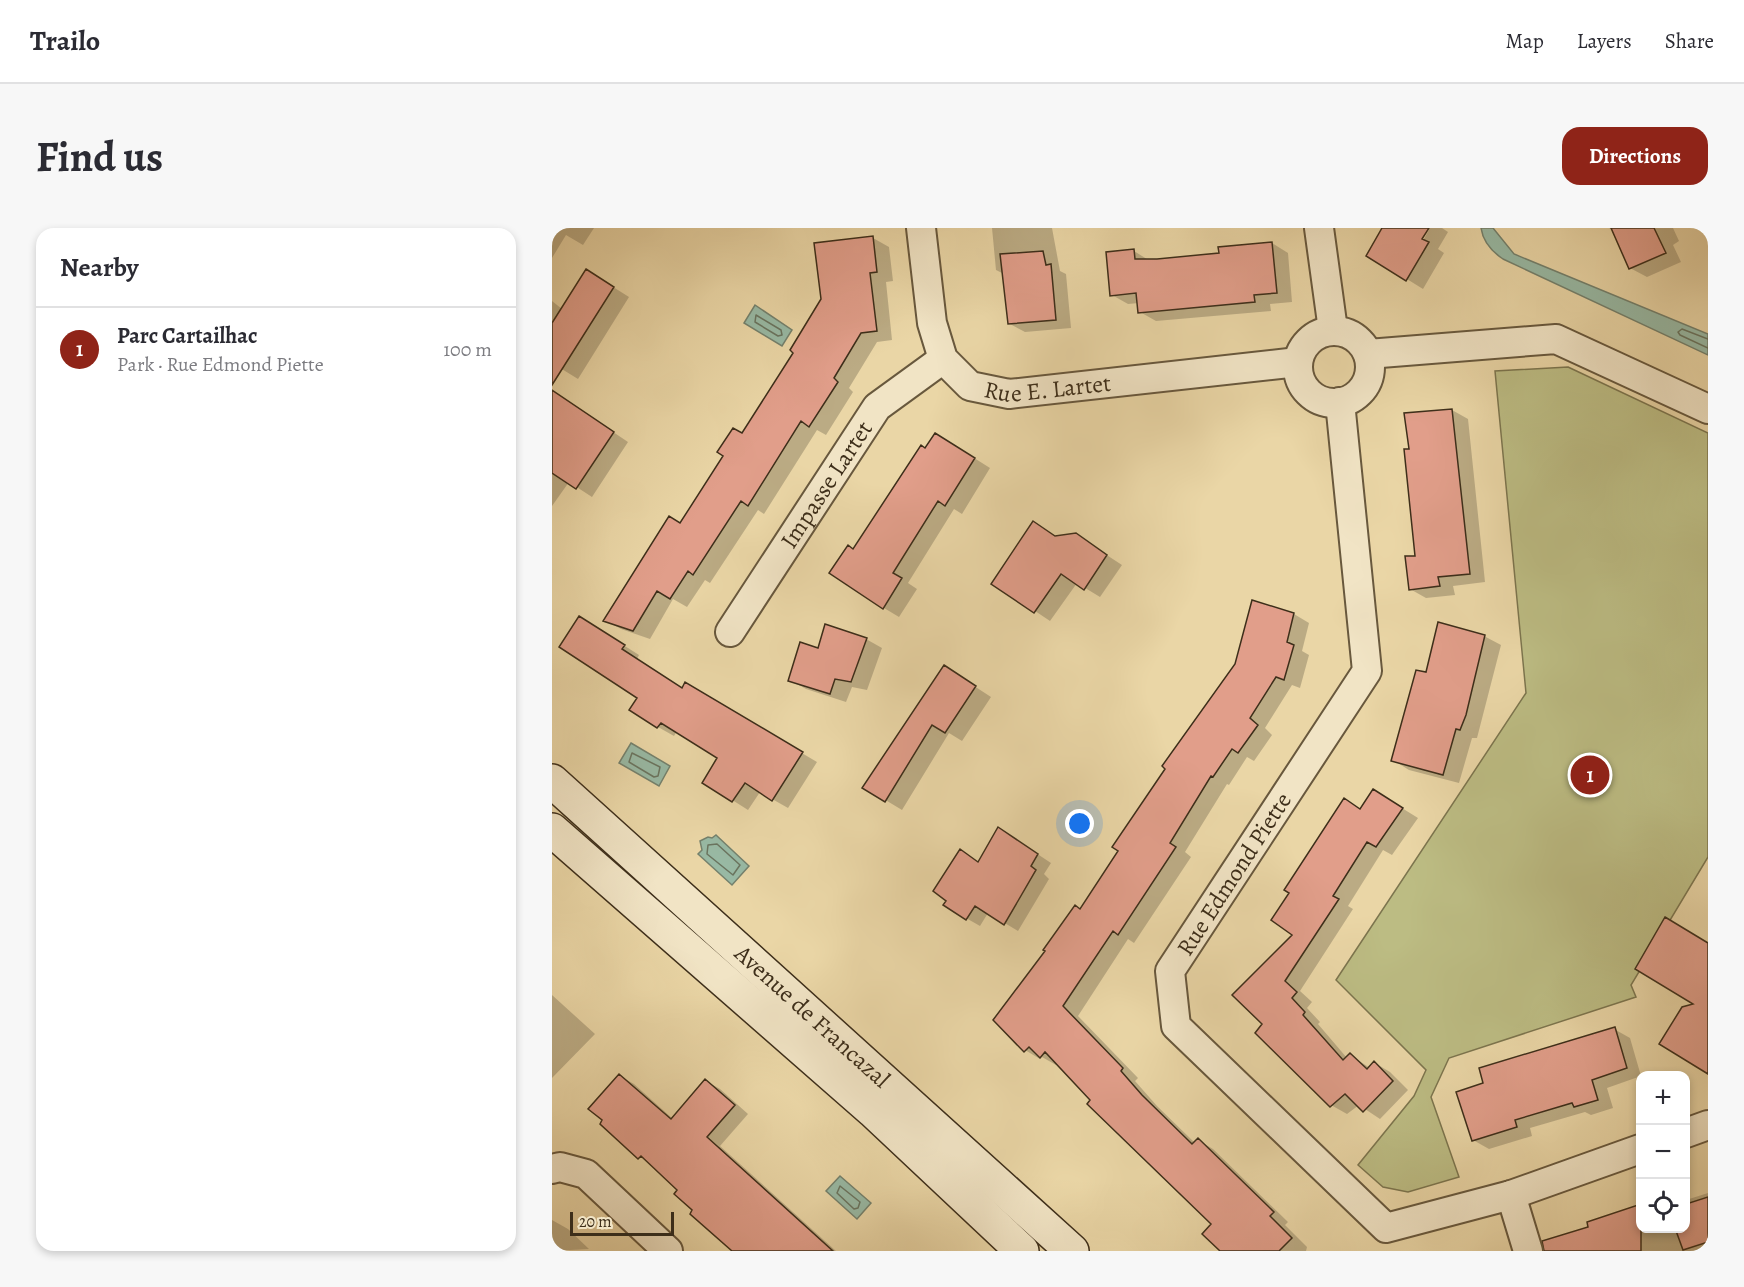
<!DOCTYPE html>
<html lang="en">
<head>
<meta charset="utf-8">
<style>
	:root { --surface:#fff; --page:#f7f7f7; --text:#2b2b33; --muted:#7c7c81; --line:#e1e1e2; --accent:#8f2418 }
	body { margin:0; font-family:Alegreya,serif; background:var(--page); color:var(--text) }
	.controls { position:absolute; right:18px; bottom:18px; display:grid; overflow:hidden; border-radius:12px; box-shadow:0 3px 9px #0003 }
	.controls button { width:54px; height:54px; display:grid; place-items:center; padding:0; border:0; border-bottom:2px solid var(--line); background:var(--surface); color:var(--text); font:30px sans-serif }
	.scale { position:absolute; left:18px; bottom:15px; width:104px; box-sizing:border-box; padding-left:6px; border:3px solid #3d2e1a; border-top:0; font-size:16px; line-height:21px; white-space:nowrap; color:#3d2e1a; -webkit-text-stroke:4px #f1e4c5; paint-order:stroke }
	.you { position:absolute; left:528px; top:596px; width:21px; height:21px; margin:-15px; border:4px solid #fff; border-radius:50%; background:#1a73e8; box-shadow:0 0 0 9px #1a73e833 }
	.badge { display:grid; place-items:center; width:39px; height:39px; border-radius:50%; background:var(--accent); color:#fff; font-size:20px; font-weight:700 }
	.pin { position:absolute; translate:-50% -50%; border:3px solid #fff; box-shadow:0 2px 6px #0006 }
	.list { margin:0; padding:0; list-style:none }
	h2 { display:flex; justify-content:space-between; align-items:center; height:78px; margin:0; padding:0 24px; font-size:26px }
	h2 small { font-size:20px; font-weight:400; color:var(--muted) }
	.list li { display:grid; grid-template-columns:39px 1fr auto; gap:18px; align-items:center; box-sizing:border-box; height:84px; padding:0 24px; border-top:2px solid var(--line) }
	.list b { display:block; font-size:22px; white-space:nowrap }
	.list p { margin:0; font-size:20px; white-space:nowrap; color:var(--muted) }
	.list em { font-size:20px; font-style:normal; color:var(--muted) }
	.icon { flex:none; width:33px; height:33px; fill:none; stroke:currentColor; stroke-width:2; stroke-linecap:round; stroke-linejoin:round }
	.map { position:relative; flex:none; width:1156px; height:1023px; overflow:hidden; border-radius:18px }
	header { display:flex; align-items:center; gap:36px; box-sizing:border-box; height:84px; padding:0 30px; background:var(--surface); border-bottom:2px solid var(--line) }
	header strong { font-size:28px }
	nav { display:flex; gap:33px; margin-inline-start:auto; font-size:21px }
	.intro { display:flex; align-items:center; justify-content:space-between; box-sizing:border-box; height:144px; padding:0 36px }
	h1 { margin:0; font-size:42px }
	.button { padding:15px 27px; border-radius:18px; background:var(--accent); color:#fff; font-size:21px; font-weight:700 }
	main { display:flex; gap:36px; padding:0 36px }
	aside { flex:1; background:var(--surface); border-radius:18px; box-shadow:0 3px 9px #0003 }
	.map>svg:first-child { display:block }
</style>
</head>
<body>
<header>
<strong>Trailo</strong>
<nav><a>Map</a><a>Layers</a><a>Share</a></nav>
</header>
<div class="intro"><h1>Find us</h1><a class="button">Directions</a></div>
<main>
<aside>
<h2>Nearby<small></small></h2>
<ul class="list">
<li><span class="badge">1</span><div><b>Parc Cartailhac</b><p>Park · Rue Edmond Piette</p></div><em>100 m</em></li>
</ul>
</aside>
<div class="map">
<svg width="1156" height="1023" viewBox="0 0 1156 1023">
	<rect width="100%" height="100%" fill="#ead6a6"/>
	<filter id="stains"><feTurbulence type="fractalNoise" baseFrequency=".00333" numOctaves="4"/><feColorMatrix values="0 0 0 0 .2 0 0 0 0 .09 0 0 0 0 .02 0 0 0 .5 -.17"/></filter>
	<radialGradient id="worn" r=".72"><stop offset=".6" stop-color="#630" stop-opacity="0"/><stop offset="1" stop-color="#630" stop-opacity=".3"/></radialGradient>
	<!-- green -->
	<path fill="#bcbc83" stroke="#7c754e" stroke-width="1.5" d="M1016,139l140,66v424l-77,128 5,12 -187,61 -18,39 28,80 -51,15 -25,-5 -25,-22 56,-69 12,-26 -90,-90 190,-287 -31,-322z"/>
	<!-- water -->
	<path fill="#98b9a4" stroke="#74816d" stroke-width="1.5" d="M929,0h12l21,26 194,80v21l-205,-96c-12,-8 -20,-17 -22,-31z
		M203,77l37,25 -10,16 -38,-23z
		M79,515l39,23 -11,20 -40,-23z
		M164,607l33,31 -17,19 -34,-31 4,-4 -2,-9 8,-4 4,1z
		M288,948l31,27 -14,16 -31,-28z"/>
	<!-- shadow -->
	<path fill="#0003" d="M0,0h42l-11,17 -17,-10 -14,23z
		M440,0h60l8,43 6,3 5,54 -46,4 -15,-8 -6,-50 -8,-4z
		M832,0h43l-10,16 3,2 10,-18h12l6,4 -10,17 6,4 -21,36 -55,-34z
		M1057,0h64l6,13 -6,4 8,17 -34,15 -17,-9 -16,-37z
		M321,10l16,9 4,34 -7,1 6,58 -15,2 -28,46 4,4 -27,43 -9,-5 -53,84 -6,-4 -48,73 -5,-3 -18,27 -14,-8 -23,40 -29,-10 -16,-9 76,-96z
		M720,15l16,10 4,49 -22,2 1,7 -115,10 -16,-9 -1,-9 -11,1 -16,-9 22,-44 16,10 71,-6z
		M50,52l27,17 -51,82 -26,-16v-62l10,8z
		M9,169l67,45 -36,55 -23,-15 -17,24v-95z
		M900,182l16,9 17,163 -32,4 2,9 -29,3 -16,-9 7,-32 -6,-106z
		M400,216l38,24 -28,46 -8,-5 -46,74 9,6 -18,28 -15,-9 -31,-58 73,-100z
		M482,295l23,14 19,-2 46,30 -22,32 -23,-14 -27,38 -57,-38z
		M701,374l41,12 15,9 -7,28 7,4 -9,33 -8,-3 -27,43 7,7 -18,26 -7,-4 -18,28 -2,-1 -42,68 6,5 -57,86 -6,-4 -50,77 60,62 -3,3 22,25 38,37 3,-3 15,9 75,73 -3,3 22,22 -1,4h-84l-9,-27 -155,-161 -2,2 -14,-8 -2,2 -15,-9 56,-140 155,-246z
		M43,399l44,28 -2,4 46,30 2,-5 132,78 -29,46 -28,-16 -12,18 -44,-28 15,-24 -42,-27 -3,5 -16,-9z
		M932,408l17,9 -24,93h-5l-13,45 -50,-13 -16,-10z
		M314,411l16,9 -15,42 -15,-3 -6,15 -40,-13 -16,-9 30,-30z
		M393,439l46,30 -29,44 -13,-8 -47,77 -38,-23z
		M837,572l29,18 -26,37 -9,-5 -35,56 5,3 -53,82 12,11 -5,6 13,14 -2,2 29,34 3,-3 20,13 5,-5 15,9 18,18 -28,29 -21,-14 -12,9 -16,-9 -67,-81 30,-90 67,-124z
		M460,609l39,26 -7,11 5,5 -31,52 -30,-18 -8,13 -14,-8 13,-55z
		M0,767l43,39 -43,44z
		M1062,801l16,9 11,38 -34,12 6,20 -22,7 -6,-3 -55,16 2,8 -43,13 -16,-9 12,-56z
		M68,848l14,8 39,35 33,-38 14,8 28,25 -28,32 116,105h-81l-61,-41 -15,-20 -77,-67z
		M1156,965v58h-145l77,-23h46v-28z
		M0,992l16,9 21,20 -37,2z"/>
	<g fill="none" stroke-linecap="round" stroke-linejoin="round">
		<!-- shore -->
		<path stroke="#6a745f" stroke-width="1.5" d="M204,87l25,15 1,5 -4,1 -23,-14z
			M1156,111l-26,-10 -4,3 2,3 28,13
			M80,525l28,14 -2,9 -4,1 -25,-15z
			M165,616l23,21 -7,10 -26,-21 1,-9z
			M288,958l20,16 -2,6 -4,1 -17,-16z"/>
	</g>
	<!-- building -->
	<path fill="#e19e8a" stroke="#3d2e1a" stroke-width="1.5" d="M830,0h47l-7,11 7,3 -23,39 -40,-25z
		M1059,0h43l12,25 -37,16z
		M321,8l4,36 -7,1 7,58 -16,2 -27,45 4,4 -29,45 -8,-6 -53,85 -7,-5 -48,74 -5,-4 -18,28 -13,-8 -24,40 -30,-10 66,-105 11,7 43,-67 -6,-4 16,-24 9,5 51,-80 -3,-3 31,-51 -7,-56z
		M720,14l5,51 -23,2 1,7 -117,11 -2,-20 -26,3 -4,-44 28,-3 1,10h22l62,-6 -1,-6z
		M491,23l3,14 5,-1 5,56 -48,4 -8,-70z
		M34,41l28,18 -62,98v-62z
		M0,162l62,42 -38,57 -24,-16z
		M900,181l18,165 -32,3 2,9 -31,4 -4,-34h10l-11,-107h5l-5,-36z
		M383,205l40,25 -30,48 -7,-5 -45,72 9,5 -19,31 -54,-36 19,-28 5,4 68,-104 4,3z
		M481,293l22,15 21,-3 31,22 -23,35 -23,-16 -27,39 -43,-29z
		M700,372l42,13 -7,29 7,3 -10,35 -8,-3 -26,41 8,7 -20,28 -6,-4 -19,28 -2,-1 -41,67 6,4 -58,88 -5,-4 -50,75 60,62 -2,3 21,24 50,49 6,-6 76,74 -4,4 22,22 -13,13h-59l-18,-17 9,-10 -124,-120 3,-4 -45,-48 -5,6 -11,-11 -5,5 -31,-32 52,-69 -2,-1 32,-45 5,4 38,-58 -6,-4 53,-78 -3,-3 73,-102z
		M27,388l46,29 -3,4 60,39 3,-6 118,70 -31,49 -27,-18 -13,19 -30,-19 15,-25 -56,-35 -4,5 -28,-18 8,-12 -78,-51z
		M886,394l47,13 -19,80 -6,15 -4,-1 -13,46 -52,-14 25,-91 10,2z
		M273,396l42,14 -16,44 -16,-3 -5,15 -42,-13 12,-39 18,6z
		M392,437l32,21 -31,47 -13,-8 -47,77 -23,-14z
		M821,561l30,19 -27,39 -9,-5 -34,54 6,3 -54,82 12,11 -5,6 13,14 -2,3 40,45 7,-7 17,16 7,-8 19,20 -30,31 -18,-18 -15,13 -75,-74 7,-9 -30,-29 60,-60 -21,-15 18,-27 -5,-3 60,-92 16,11z
		M446,599l40,27 -7,12 5,4 -32,55 -29,-19 -9,14 -23,-15 3,-4 -13,-10 27,-42 18,13z
		M1113,689l43,26v131l-49,-30 23,-37 11,-3 -58,-35z
		M1063,799l12,41 -35,12 6,20 -24,7 -2,-4 -57,17 2,7 -45,14 -16,-49 27,-9 -4,-15z
		M67,846l52,45 34,-40 30,26 -28,32 126,114h-101l-42,-37 2,-4 -18,-16 3,-4 -36,-34 -3,3 -38,-35 2,-4 -14,-11z
		M1156,969v45l-25,8 -8,-22h11v-24z
		M1089,976v47h-97l-2,-10 46,-14 -1,-5z"/>
	<g fill="none" stroke-linecap="round" stroke-linejoin="round">
		<defs>
			<g id="minor">
				<path id="s1" d="M369,0l11,95 11,36 27,27 39,8 289,-32"/>
				<path d="M767,0l14,102"/>
				<circle cx="782" cy="139" r="36"/>
				<path d="M816,126l188,-15 152,70"/>
				<path d="M788,174l27,269 -197,300 6,55 210,202 125,-33 129,-46"/>
				<path id="s2" d="M178,404l147,-225 66,-48"/>
				<path d="M1134,905l22,-8"/>
				<path d="M0,941l8,-2 26,7 82,77"/>
				<path d="M959,967l17,56"/>
			</g>
			<g id="secondary">
				<path id="s3" d="M0,553l520,470"/>
				<path d="M0,602l321,281 149,140"/>
			</g>
		</defs>
		<!-- minor casing -->
		<use href="#minor" stroke="#68583d" stroke-width="32"/>
		<!-- secondary casing -->
		<use href="#secondary" stroke="#3d2e1a" stroke-width="36"/>
		<!-- minor -->
		<use href="#minor" stroke="#f1e4c5" stroke-width="28"/>
		<!-- secondary -->
		<use href="#secondary" stroke="#f1e4c5" stroke-width="33"/>
	</g>
	<g text-anchor="middle" stroke-width="4.5" stroke-linejoin="round" paint-order="stroke">
		<!-- street labels -->
		<g font-size="24" fill="#3d2e1a" stroke="#f1e4c5">
			<text dy="8" stroke="none"><textPath href="#s1" startOffset="250">Rue E. Lartet</textPath></text>
			<text dy="8" stroke="none"><textPath href="#s2" startOffset="176">Impasse Lartet</textPath></text>
			<text transform="translate(682 646) rotate(-57)" y="8">Rue Edmond Piette</text>
			<text dy="8" stroke="none"><textPath href="#s3" startOffset="351">Avenue de Francazal</textPath></text>
		</g>
	</g>
	<rect width="100%" height="100%" filter="url(#stains)"/>
	<rect width="100%" height="100%" fill="url(#worn)"/>
</svg>
<div class="controls">
<button>+</button>
<button>−</button>
<button><svg class="icon" aria-label="locate" viewBox="0 0 24 24"><circle cx="12" cy="12" r="6"/><path d="M12 2v4M12 18v4M2 12h4M18 12h4"/></svg></button>
</div>
<div class="scale">20 m</div>
<div class="you"></div>
<div class="pin badge" style="left:1038px;top:547px">1</div>
</div>
</main>
</body>
</html>
